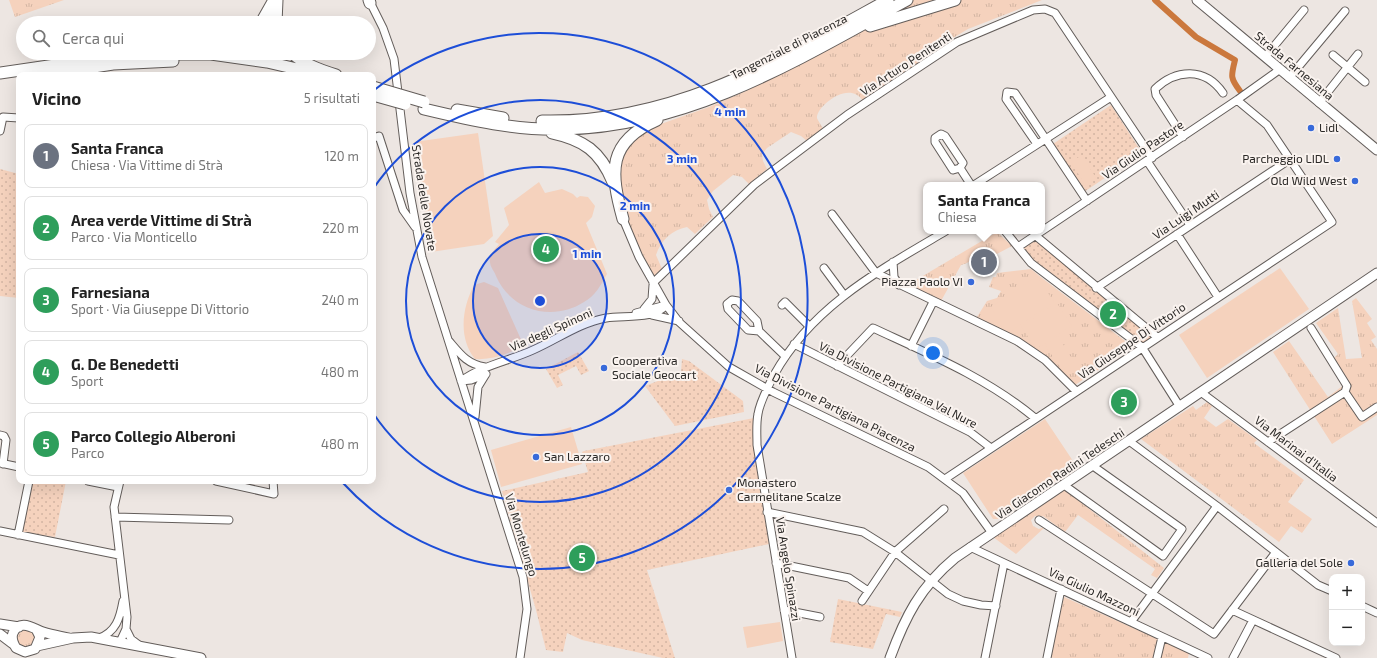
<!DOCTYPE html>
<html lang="it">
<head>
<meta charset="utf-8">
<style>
	:root { --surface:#fff; --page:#f2f2f2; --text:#222; --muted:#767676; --line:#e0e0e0; --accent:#386ada }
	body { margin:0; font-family:"Exo 2",sans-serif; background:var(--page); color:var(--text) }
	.controls { position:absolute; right:12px; bottom:12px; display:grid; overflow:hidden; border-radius:8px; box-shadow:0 4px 16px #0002 }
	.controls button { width:36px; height:36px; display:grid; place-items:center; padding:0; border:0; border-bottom:1px solid var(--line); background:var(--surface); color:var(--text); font:20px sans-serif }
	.you { position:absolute; left:933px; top:353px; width:14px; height:14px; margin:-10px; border:3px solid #fff; border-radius:50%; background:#1a73e8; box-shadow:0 0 0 6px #1a73e833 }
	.badge { display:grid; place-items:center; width:26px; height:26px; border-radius:50%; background:var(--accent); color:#fff; font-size:13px; font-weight:700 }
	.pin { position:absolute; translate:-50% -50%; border:2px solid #fff; box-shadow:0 1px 4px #0006 }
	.popup { position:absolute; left:923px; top:182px; width:122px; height:52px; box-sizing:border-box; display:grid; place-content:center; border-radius:8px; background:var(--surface); filter:drop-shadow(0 1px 3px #0005); font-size:13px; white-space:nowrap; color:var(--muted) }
	.popup b { font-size:15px; color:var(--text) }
	.popup::after { content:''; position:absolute; left:50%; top:100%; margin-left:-8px; border:8px solid transparent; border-top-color:var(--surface) }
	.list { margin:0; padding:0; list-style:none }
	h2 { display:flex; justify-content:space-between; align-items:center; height:52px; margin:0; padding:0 16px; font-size:17px }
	h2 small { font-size:13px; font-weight:400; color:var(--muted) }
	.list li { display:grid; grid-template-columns:26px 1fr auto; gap:12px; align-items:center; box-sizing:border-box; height:64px; margin:0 8px 8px; padding:0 8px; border:1px solid var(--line); border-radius:8px }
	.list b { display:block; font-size:15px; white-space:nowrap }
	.list p { margin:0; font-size:13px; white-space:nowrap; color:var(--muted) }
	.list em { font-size:13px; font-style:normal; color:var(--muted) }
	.icon { flex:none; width:22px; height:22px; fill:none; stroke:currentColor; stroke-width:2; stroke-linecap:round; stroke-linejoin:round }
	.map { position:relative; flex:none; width:1377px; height:658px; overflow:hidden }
	.search { position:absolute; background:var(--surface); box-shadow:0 4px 16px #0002; left:16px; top:16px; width:360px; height:44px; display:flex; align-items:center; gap:10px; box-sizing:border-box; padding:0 14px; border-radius:22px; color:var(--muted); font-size:15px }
	.panel { position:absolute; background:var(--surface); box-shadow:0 4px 16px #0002; left:16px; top:72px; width:360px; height:412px; border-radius:8px }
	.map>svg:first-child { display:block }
</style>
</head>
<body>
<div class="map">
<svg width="1377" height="658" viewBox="0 0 1377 658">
	<defs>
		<pattern id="grass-tufts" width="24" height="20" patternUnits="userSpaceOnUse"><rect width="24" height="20" fill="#f5d2bd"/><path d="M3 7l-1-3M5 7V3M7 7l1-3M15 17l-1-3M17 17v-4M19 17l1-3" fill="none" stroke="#d2b4a2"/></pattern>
		<pattern id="park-dots" width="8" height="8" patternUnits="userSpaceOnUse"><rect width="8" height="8" fill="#f5d2bd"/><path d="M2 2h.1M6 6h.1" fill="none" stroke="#d2b4a2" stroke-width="1.8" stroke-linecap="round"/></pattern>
	</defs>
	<rect width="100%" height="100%" fill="#ede6e2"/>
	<!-- grass -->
	<path fill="url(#grass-tufts)" d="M9,0h55l-49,17z
		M912,0h23l-53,16z
		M957,0h85l-74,29 -40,24 1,4 -66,44c-14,-22 -47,6 -46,17 1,3 5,8 6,11l-16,12 -6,-5 -10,-4 -24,16 -5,6 1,7 4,8 -18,15 -7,-7 -9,-2 -20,16 -6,9 2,9 4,8 -18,17 -8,-7c-15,3 -26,13 -31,28l6,14 -7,6h-3l-24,-53 -9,-42 3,-21 6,-13 13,-12 17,-9 51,-18 37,-16 107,-56 33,-14z
		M997,232l15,14 -19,10 -8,-9c-7,7 -14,16 -24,18l-20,36 -27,-14 2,-7z
		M1031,269l11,9 91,69 -58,38 -28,-26 -28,-19 -42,-23 10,-16 10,-3 4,-7 -12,-4 4,-10h3l1,-4z
		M1356,298l16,21 -5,4 9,14 -5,3 6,9v66l-45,29 -59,-92 16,-11 39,56 21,-16 -15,-23 4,-4 -22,-31 22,-15 8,51 16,-1 -10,-57z
		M1207,402l5,4 -8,12 12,9 12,-8 29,21 -3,3 50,37 -16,22 24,17 -10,14 -11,-7 -12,16 -138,-103 52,-33 3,4z
		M1064,489l100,79 -7,10 -6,-3 4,-6 -77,-54 -13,17 -22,-16h-8l-4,4 2,6 6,3 6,-2 -29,27 -23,-17z
		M1064,597l125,56 -1,5h-133l-7,-1z
		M17 639a9 9 0 1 1 18 0a9 9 0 1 1-18 0Z"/>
	<!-- park -->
	<path fill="url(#park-dots)" d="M1111,105l31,48 -58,39 -31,-48z
		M0,169l19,5v124l-19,-2z
		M1035,238l118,99 -11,8 -109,-84 -10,-14z
		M578,352l11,19 -8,4 -5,-9 -18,9 5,10 -6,3 -11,-19z
		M682,359l7,2 54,40 1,11 -69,14 -30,-40 36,-14z
		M754,418l15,126 -122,26 28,88h-12l-81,-18 -15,-7 -4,19 -17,-2 -10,-40 -34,-119 86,-19 -6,-20 2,-1z
		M32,481h34l-11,56 -33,-5z
		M838,599l64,13 -2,5 -14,-3 -13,35 -43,-7z"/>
	<!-- pitch -->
	<path fill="#f5d2bd" d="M478,133l15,103 -9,8 -53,8 -17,-110z
		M1082,155l14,23 -11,7 -14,-23z
		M539,182l6,11 17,-4 11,5 4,4 3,-2 8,1 7,9 -3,11 -6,6 21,51c-6,11 -12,22 -23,28 -31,20 -73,9 -88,-26 -1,-4 -6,-9 -6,-14 -2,-7 5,-13 9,-18l-4,-2 14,-17 -5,-17z
		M1280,268l29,41 -102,69 -28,-43z
		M1037,276l17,26 -46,31 -17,-26z
		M484,282l14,6 25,56c-13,11 -31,16 -48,15 -17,-21 -13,-51 -1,-74z
		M1057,303l15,23 -36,23 -15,-23z
		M1058,336l16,26 -12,8 -17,-25z
		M1045,419l32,48 -79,52h-5l-30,-46z
		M571,427l11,37 -81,23 -10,-37z
		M780,622l3,19 -36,7 -4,-21z"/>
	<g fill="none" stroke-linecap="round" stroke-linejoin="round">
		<!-- canal -->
		<path stroke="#cb783d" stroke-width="6" d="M1155,0l41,37 39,23c-4,16 -5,18 5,31"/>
		<defs>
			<path id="minor" d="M369,0l14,28 11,31 16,134 12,64 101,320 4,32 -7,49
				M1333,55l32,27
				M1265,57l39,-47
				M1289,78l56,-67
				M1319,103l39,-49
				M0,131l3,-14 16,1
				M941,134l4,2 18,27 -3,5 -7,2 -18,-28v-4z
				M1183,137l-27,-42 -1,-6c21,-20 50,-22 68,4
				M373,138l6,-2 24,74 12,17
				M1037,144l-31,-45 1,-7 8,1 72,108
				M1147,161l43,64
				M960,168l11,17
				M974,185l137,-88
				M832,214l44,59 141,68 28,19 31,31
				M623,219l16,38 27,48 13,17 50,45 44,25 155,75 35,26 29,40
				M1005,231l26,32 111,84 38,60
				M1177,234l41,63
				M1036,236l121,101
				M1018,247l219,-147 42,-30
				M893,262l1,15 5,8
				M824,268l20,27
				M653,283l101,-98 93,-70 110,-73 76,-32 12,-1 10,4 97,145
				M1096,288l193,-128
				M782,305l3,-3 24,24
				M644,309l8,-10 1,-14
				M636,313l30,-8
				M652,315l27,6
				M1311,328l36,58 -2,6
				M759,331l-11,-1 -20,-21 -1,-5 5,-4 6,1 19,20 2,10 26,25
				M449,341c11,13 18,23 36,26
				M794,344l176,88 21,16
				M911,346l22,-44
				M837,366l36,-38c56,26 114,50 162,90
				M461,381c22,-16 48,-20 72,-31 25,-11 46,-27 73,-32 18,-3 49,2 60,-13
				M461,381l10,-1 15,-6
				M1345,392l17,25 15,-10
				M1202,393l175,130
				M475,417l3,-30 8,-13
				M0,435l4,1 2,4 -3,24
				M1129,441l88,65 101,79 14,6
				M1268,442l77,-50
				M0,463l19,4
				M945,479l387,-257 -65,-97 -30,-25
				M88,481l30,6
				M120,481l-6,26 13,110 -1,12 -6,13
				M216,481l58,13 -1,-13
				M1064,485l99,71 19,-27 -89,-63
				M767,512l96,20 32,20 53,42 15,7 18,4 15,1
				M115,517l114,3
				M1039,520l175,114 62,-82
				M0,531l119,24
				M18,535l11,-54
				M970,547l238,111
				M776,563l73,15 19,13
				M862,601l33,-49 49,-43
				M1362,606l15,7
				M784,610l36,7
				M1232,610l104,48
				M1131,622l86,-116
				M126,629l5,10 8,6
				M99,638c17,-6 21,-20 24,-37
				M792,658l-35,-213c0,-10 -1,-21 1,-31 2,-13 10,-27 16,-39 38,-69 106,-105 172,-144
				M985,658l19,-95
				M1047,658l14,-69
				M1157,658l5,-21
				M1233,658l20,-38"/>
			<path id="major" d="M1197,0l180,150
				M0,624l19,3
				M36,629l4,8 -5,12 -10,3 -9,-4c-3,-5 -5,-10 -3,-15 7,-15 21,-4 30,-1 9,3 17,4 26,6
				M0,634l13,10
				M37,646l36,-8 18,-1 110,21
				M890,658c15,-41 30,-71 65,-100l422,-285"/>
			<path id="highway" d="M369,0l1,3
				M261,23l13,-23
				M276,23l1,-23
				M870,26l85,-26
				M292,53c13,12 28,17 44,22
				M0,73l110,-16 45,-3h56l56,8 56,13
				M41,75l72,-11 60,-3
				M424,109c46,11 93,22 141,20 126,-3 234,-70 342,-129
				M457,110l46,8
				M542,121c131,3 235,-60 346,-121
				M552,133c32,7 48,18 61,49
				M623,219c-13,-47 -16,-77 34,-99"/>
		</defs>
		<!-- minor casing -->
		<use href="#minor" stroke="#635d5a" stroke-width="9"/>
		<!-- major casing -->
		<use href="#major" stroke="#635d5a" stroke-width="11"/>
		<!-- highway casing -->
		<use href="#highway" stroke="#635d5a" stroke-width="13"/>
		<!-- minor -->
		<use href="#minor" stroke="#fff" stroke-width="7"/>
		<!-- major -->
		<use href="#major" stroke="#fff" stroke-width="9"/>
		<!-- highway -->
		<use href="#highway" stroke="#fff" stroke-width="11"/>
		<defs>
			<path id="highway-bridge" d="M373,87l51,15
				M373,95l32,9"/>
		</defs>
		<!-- highway-bridge casing -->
		<use href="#highway-bridge" stroke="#635d5a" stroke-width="13" stroke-linecap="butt"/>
		<!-- highway-bridge -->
		<use href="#highway-bridge" stroke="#fff" stroke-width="11"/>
	</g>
	<!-- distance rings -->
	<circle cx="540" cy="301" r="67" fill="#1d4ed8" fill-opacity=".12"/>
	<g fill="none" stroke="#1d4ed8" stroke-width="2">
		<circle cx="540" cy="301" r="67"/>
		<circle cx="540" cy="301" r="134"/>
		<path d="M373 189A201 201 0 1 1 373 413"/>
		<path d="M373 91A268 268 0 1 1 342 482"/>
	</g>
	<!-- markers -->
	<g fill="#386ada" stroke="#faf3ef" stroke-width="1.5">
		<circle cx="1311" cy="128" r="4"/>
		<circle cx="1337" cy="159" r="4"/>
		<circle cx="1355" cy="181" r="4"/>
		<circle cx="971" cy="282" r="4"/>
		<circle cx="604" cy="368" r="4"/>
		<circle cx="536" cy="457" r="4"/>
		<circle cx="729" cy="490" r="4"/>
		<circle cx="1351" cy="563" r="4"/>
	</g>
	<g text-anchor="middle" stroke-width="4" stroke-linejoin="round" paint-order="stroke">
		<!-- street labels -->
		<g font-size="12" fill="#2b2927" stroke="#faf3ef">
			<text transform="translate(789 47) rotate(-27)" y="4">Tangenziale di Piacenza</text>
			<text transform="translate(906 64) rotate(-33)" y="4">Via Arturo Penitenti</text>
			<text transform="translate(1294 66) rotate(40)" y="4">Strada Farnesiana</text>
			<text transform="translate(1143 150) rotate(-34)" y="4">Via Giulio Pastore</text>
			<text transform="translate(424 198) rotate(81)" y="4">Strada delle Novate</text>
			<text transform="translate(1186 215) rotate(-34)" y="4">Via Luigi Mutti</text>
			<text transform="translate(551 330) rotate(-24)" y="4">Via degli Spinoni</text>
			<text transform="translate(1132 341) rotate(-34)" y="4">Via Giuseppe Di Vittorio</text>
			<text transform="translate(898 385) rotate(27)" y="4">Via Divisione Partigiana Val Nure</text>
			<text transform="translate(835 408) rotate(27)" y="4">Via Divisione Partigiana Piacenza</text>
			<text transform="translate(1296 449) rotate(37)" y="4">Via Marinai d'Italia</text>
			<text transform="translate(1060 474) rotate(-34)" y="4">Via Giacomo Radini Tedeschi</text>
			<text transform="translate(521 535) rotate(73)" y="4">Via Montelungo</text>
			<text transform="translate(788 569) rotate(81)" y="4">Via Angelo Spinazzi</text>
			<text transform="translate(1094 592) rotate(25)" y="4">Via Giulio Mazzoni</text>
		</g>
		<!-- poi labels -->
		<g font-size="12" fill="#2b2927" stroke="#faf3ef" text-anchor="start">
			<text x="1319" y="132">Lidl</text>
			<text x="1329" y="163" text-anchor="end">Parcheggio LIDL</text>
			<text x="1347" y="185" text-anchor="end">Old Wild West</text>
			<text x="963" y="286" text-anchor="end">Piazza Paolo VI</text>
			<text x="612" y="365">Cooperativa<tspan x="612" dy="14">Sociale Geocart</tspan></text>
			<text x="544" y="461">San Lazzaro</text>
			<text x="737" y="487">Monastero<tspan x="737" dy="14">Carmelitane Scalze</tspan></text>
			<text x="1343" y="567" text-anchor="end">Galleria del Sole</text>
		</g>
	</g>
	<circle cx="540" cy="301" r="6" fill="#1d4ed8" stroke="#faf3ef" stroke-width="2"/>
	<g font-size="12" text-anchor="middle" font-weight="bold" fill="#1d4ed8" stroke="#faf3ef" stroke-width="4" stroke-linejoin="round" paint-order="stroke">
		<text x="730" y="116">4 min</text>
		<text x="682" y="163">3 min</text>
		<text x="635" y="210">2 min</text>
		<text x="587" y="258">1 min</text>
	</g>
</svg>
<div class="controls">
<button>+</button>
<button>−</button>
</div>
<div class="you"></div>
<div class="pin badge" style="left:984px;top:262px;background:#6b7280">1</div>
<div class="popup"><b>Santa Franca</b>Chiesa</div>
<div class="pin badge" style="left:1113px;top:314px;background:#2e9e5b">2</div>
<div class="pin badge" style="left:1124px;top:402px;background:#2e9e5b">3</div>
<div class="pin badge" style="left:546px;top:249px;background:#2e9e5b">4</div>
<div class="pin badge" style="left:582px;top:558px;background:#2e9e5b">5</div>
<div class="search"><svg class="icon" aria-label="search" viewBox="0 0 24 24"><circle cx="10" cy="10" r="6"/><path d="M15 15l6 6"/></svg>Cerca qui</div>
<section class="panel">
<h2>Vicino<small>5 risultati</small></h2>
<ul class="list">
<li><span class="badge" style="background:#6b7280">1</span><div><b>Santa Franca</b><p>Chiesa · Via Vittime di Strà</p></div><em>120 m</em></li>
<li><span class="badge" style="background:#2e9e5b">2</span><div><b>Area verde Vittime di Strà</b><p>Parco · Via Monticello</p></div><em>220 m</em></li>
<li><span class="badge" style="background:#2e9e5b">3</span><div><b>Farnesiana</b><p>Sport · Via Giuseppe Di Vittorio</p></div><em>240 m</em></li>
<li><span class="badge" style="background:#2e9e5b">4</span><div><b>G. De Benedetti</b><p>Sport</p></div><em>480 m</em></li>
<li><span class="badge" style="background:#2e9e5b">5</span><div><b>Parco Collegio Alberoni</b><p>Parco</p></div><em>480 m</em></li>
</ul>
</section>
</div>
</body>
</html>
